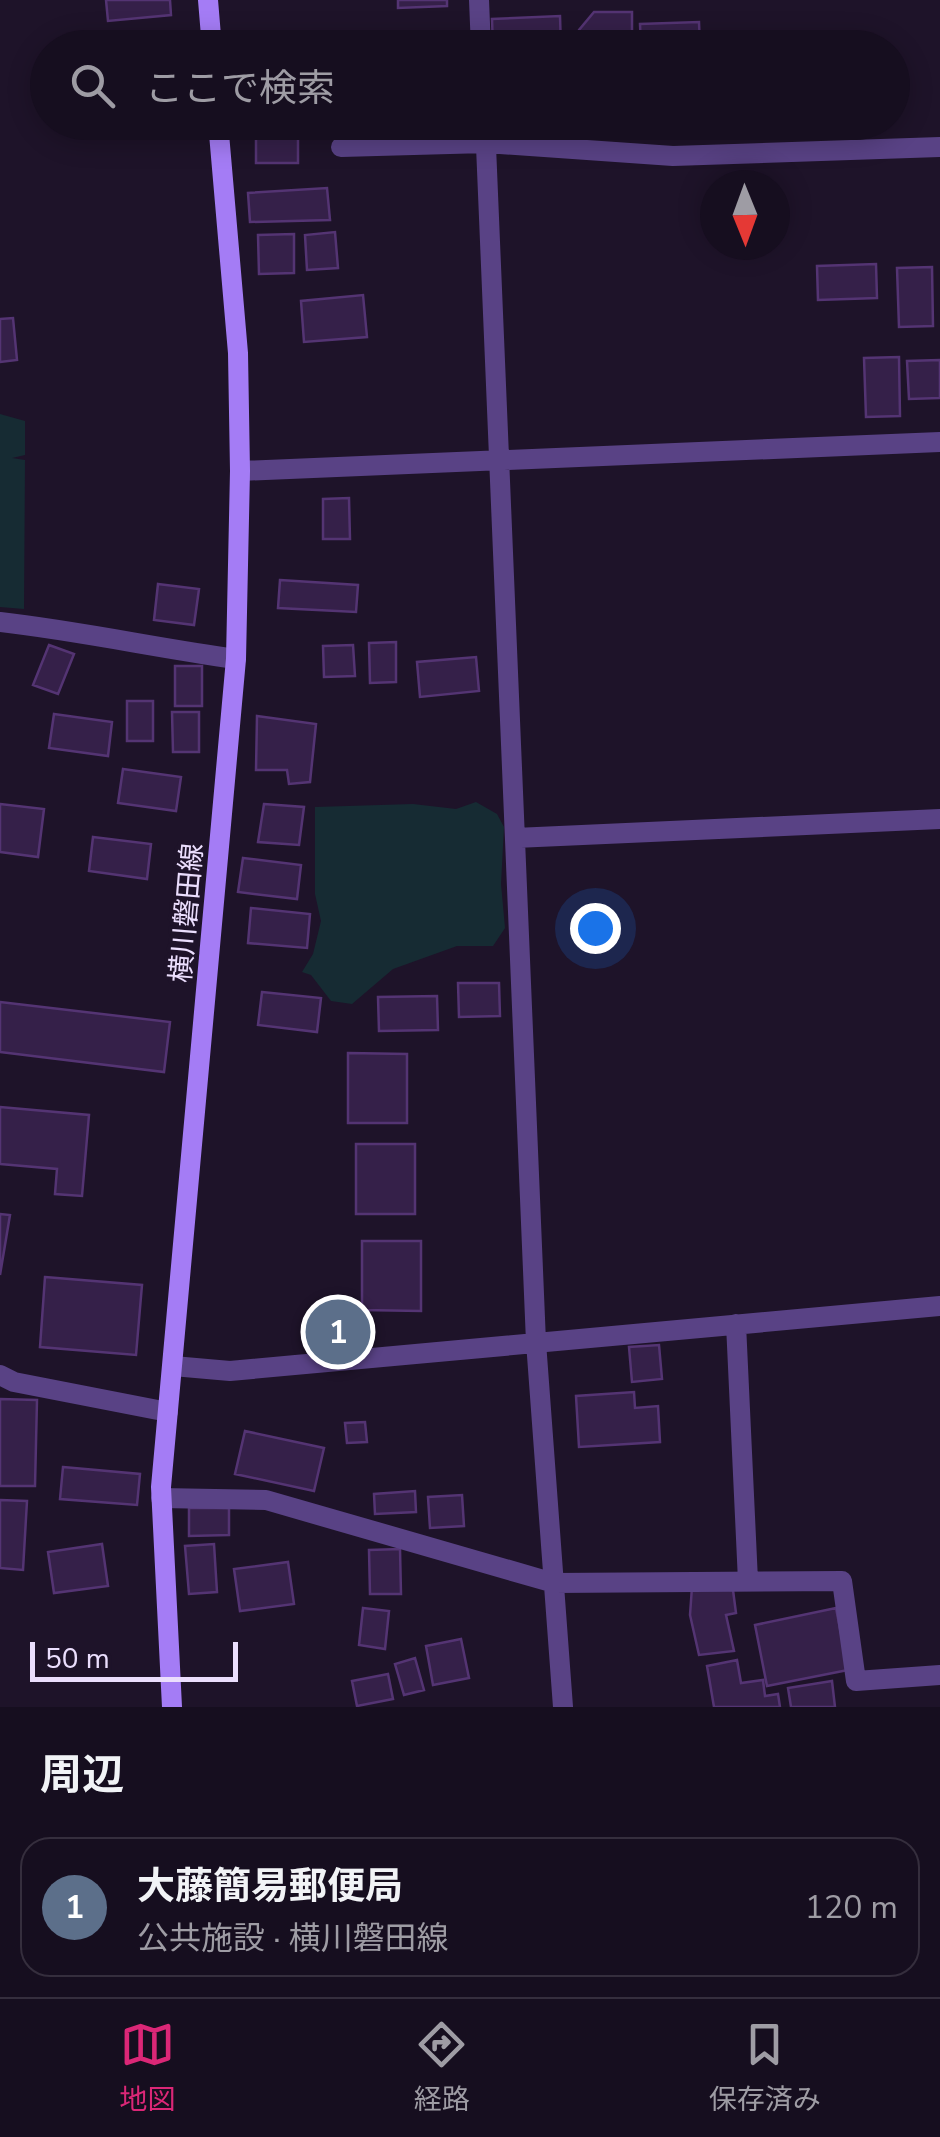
<!DOCTYPE html>
<html lang="ja">
<head>
<meta charset="utf-8">
<style>
	:root { --surface:#160e1f; --page:#231c2c; --text:#f1f3f6; --muted:#9e9ca4; --line:#352e3d; --accent:#db2777 }
	body { margin:0; font-family:"Nunito Sans","Noto Sans JP",sans-serif; background:var(--page); color:var(--text) }
	.compass { position:absolute; left:700px; top:170px; width:90px; height:90px; border-radius:50%; background:var(--surface); box-shadow:0 5px 25px #0003; rotate:179deg }
	.scale { position:absolute; left:30px; bottom:25px; width:208px; box-sizing:border-box; padding-left:10px; border:5px solid #ebdefd; border-top:0; font-size:28px; line-height:35px; white-space:nowrap; color:#ebdefd; -webkit-text-stroke:8px #1e1329; paint-order:stroke }
	.you { position:absolute; left:595px; top:928px; width:35px; height:35px; margin:-25px; border:8px solid #fff; border-radius:50%; background:#1a73e8; box-shadow:0 0 0 15px #1a73e833 }
	.badge { display:grid; place-items:center; width:65px; height:65px; border-radius:50%; background:var(--accent); color:#fff; font-size:32px; font-weight:700 }
	.pin { position:absolute; translate:-50% -50%; border:5px solid #fff; box-shadow:0 2px 10px #0006 }
	.list { margin:0; padding:0; list-style:none }
	h2 { display:flex; justify-content:space-between; align-items:center; height:130px; margin:0; padding:0 40px; font-size:42px }
	h2 small { font-size:32px; font-weight:400; color:var(--muted) }
	.list li { display:grid; grid-template-columns:65px 1fr auto; gap:30px; align-items:center; box-sizing:border-box; height:140px; margin:0 20px 20px; padding:0 20px; border:2px solid var(--line); border-radius:30px }
	.list b { display:block; font-size:38px; white-space:nowrap }
	.list p { margin:0; font-size:32px; white-space:nowrap; color:var(--muted) }
	.list em { font-size:32px; font-style:normal; color:var(--muted) }
	.icon { flex:none; width:55px; height:55px; fill:none; stroke:currentColor; stroke-width:2; stroke-linecap:round; stroke-linejoin:round }
	.map { position:relative; flex:none; width:940px; height:1707px; overflow:hidden }
	.search { position:absolute; background:var(--surface); box-shadow:0 5px 25px #0003; left:30px; right:30px; top:30px; height:110px; display:flex; align-items:center; gap:25px; box-sizing:border-box; padding:0 35px; border-radius:55px; color:var(--muted); font-size:38px }
	.sheet { height:290px; background:var(--surface) }
	nav { display:flex; justify-content:space-around; align-items:center; box-sizing:border-box; height:140px; border-top:2px solid var(--line); background:var(--surface); font-size:28px; color:var(--muted) }
	nav a { display:grid; justify-items:center; gap:5px }
	nav .on { color:var(--accent) }
	.map>svg:first-child { display:block }
</style>
</head>
<body>
<div class="map">
<svg width="940" height="1707" viewBox="0 0 940 1707">
	<rect width="100%" height="100%" fill="#1e1329"/>
	<!-- green -->
	<path fill="#162b33" d="M0,414l25,7v34l-13,3 13,2 -1,149 -24,-2z
		M476,802l21,12 7,13 -3,57 4,44 -12,18h-36l-64,23 -41,35 -21,-3 -20,-26 -9,-3 11,-18 8,-33 -6,-27v-87l98,-3 43,5z"/>
	<!-- building -->
	<path fill="#352049" stroke="#543473" stroke-width="2.5" d="M106,0h64l1,15 -63,6z
		M398,0h49v6l-49,2z
		M594,12h38v33l-53,-1v-14z
		M560,16l1,32h-68l-1,-29z
		M699,22l1,26h-59l-1,-24z
		M256,122h42v41h-42z
		M327,188l3,32 -80,2 -2,-29z
		M335,232l3,36 -31,2 -2,-35z
		M294,234v39l-35,1 -1,-39z
		M876,264l1,34 -59,2 -1,-34z
		M932,267l1,59 -34,1 -2,-59z
		M363,295l4,42 -63,5 -3,-41z
		M13,318l4,42 -17,2v-43z
		M899,357l1,59 -34,1 -2,-59z
		M940,360v38l-31,1 -2,-38z
		M349,498l1,41h-27v-40z
		M280,580l78,5 -2,27 -78,-4z
		M158,584l41,5 -5,36 -40,-5z
		M396,642v40l-26,1 -1,-40z
		M49,645l25,9 -16,40 -25,-9z
		M353,645l2,31 -31,1 -1,-31z
		M476,657l3,34 -59,6 -3,-35z
		M175,666h27v40h-27z
		M127,701h26v40h-26z
		M172,712h27v40h-26z
		M54,714l58,8 -4,34 -59,-8z
		M257,716l59,8 -6,58 -21,2 -2,-14h-31z
		M123,769l58,8 -5,34 -58,-8z
		M0,804l44,5 -6,48 -38,-5z
		M264,804l40,3 -5,38 -41,-3z
		M93,837l58,7 -4,35 -58,-8z
		M243,858l58,7 -4,34 -59,-7z
		M251,908l59,6 -3,34 -59,-5z
		M458,983h41l1,33 -41,1z
		M262,992l59,6 -4,34 -59,-7z
		M437,996l1,34 -59,1 -1,-34z
		M0,1002l170,20 -6,50 -164,-20z
		M348,1053l59,1v69h-59z
		M0,1107l89,8 -7,81 -27,-2 2,-25 -57,-5z
		M356,1144h59v70h-59z
		M0,1214l10,1 -10,60z
		M362,1241h59v70l-59,-1z
		M45,1277l97,8 -6,70 -96,-8z
		M659,1345l3,34 -30,3 -3,-35z
		M634,1392l1,16 23,-2 2,36 -81,5 -3,-51z
		M0,1399l37,1 -2,86h-35z
		M365,1422l2,20 -20,1 -2,-20z
		M245,1431l79,17 -10,43 -79,-17z
		M63,1467l77,7 -3,31 -77,-6z
		M415,1491l1,21 -41,2 -1,-20z
		M462,1495l2,31 -34,2 -2,-31z
		M0,1500l27,1 -4,69 -23,-2z
		M189,1508h40v27l-40,1z
		M102,1544l6,42 -54,7 -6,-41z
		M214,1544l3,48 -28,2 -4,-48z
		M400,1549l1,45h-31l-1,-44z
		M288,1562l6,42 -54,7 -6,-42z
		M692,1587l41,3 3,23 -10,2 8,36 -35,4 -9,-40z
		M363,1608l26,3 -4,38 -26,-4z
		M836,1608l12,62 -81,16 -12,-61z
		M461,1639l8,39 -36,7 -7,-39z
		M415,1658l9,32 -20,5 -9,-31z
		M737,1660l4,23 22,-3 2,16 13,-2 2,13h-66l-7,-41z
		M388,1674l5,25 -36,7 -5,-25z
		M832,1681l3,26h-44l-3,-19z"/>
	<g fill="none" stroke-linecap="round" stroke-linejoin="round">
		<!-- street -->
		<path stroke="#594285" stroke-width="20" d="M479,0l2,48
			M485,122l51,1220 27,365
			M341,147l145,-4 187,13 267,-9
			M240,471l700,-29
			M0,622c79,9 157,26 236,37
			M515,838l425,-19
			M736,1324l12,257
			M173,1366l57,5 710,-65
			M0,1375l14,7 154,30
			M161,1498l105,2 288,83 288,-2 14,100 84,-6"/>
		<!-- secondary -->
		<path stroke="#a47cf5" stroke-width="20" d="M208,0l4,48
			M172,1707l-11,-220 75,-828 4,-188 -2,-118 -20,-231"/>
	</g>
	<g text-anchor="middle" stroke-width="8" stroke-linejoin="round" paint-order="stroke">
		<!-- street labels -->
		<g font-size="28" fill="#ebdefd" stroke="#1e1329">
			<text transform="translate(186 913) rotate(-85)" y="10">横川磐田線</text>
		</g>
	</g>
</svg>
<svg class="compass" viewBox="-18 -18 36 36"><path d="M0-13l5 13h-10z" fill="#e53935"/><path d="M0 13l5-13h-10z" fill="#9e9ca4"/></svg>
<div class="scale">50 m</div>
<div class="you"></div>
<div class="pin badge" style="left:338px;top:1332px;background:#5c6f8a">1</div>
<div class="search"><svg class="icon" aria-label="search" viewBox="0 0 24 24"><circle cx="10" cy="10" r="6"/><path d="M15 15l6 6"/></svg>ここで検索</div>
</div>
<section class="sheet">
<h2>周辺<small></small></h2>
<ul class="list">
<li><span class="badge" style="background:#5c6f8a">1</span><div><b>大藤簡易郵便局</b><p>公共施設 · 横川磐田線</p></div><em>120 m</em></li>
</ul>
</section>
<nav>
<a class="on"><svg class="icon" aria-label="map" viewBox="0 0 24 24"><path d="M3 6l6-2 6 2 6-2v14l-6 2-6-2-6 2zM9 4v14M15 6v14"/></svg>地図</a>
<a><svg class="icon" aria-label="directions" viewBox="0 0 24 24"><path d="M12 3l9 9-9 9-9-9zM9 14v-3h6M13 9l2 2-2 2"/></svg>経路</a>
<a><svg class="icon" aria-label="saved" viewBox="0 0 24 24"><path d="M7 4h10v16l-5-4-5 4z"/></svg>保存済み</a>
</nav>
</body>
</html>
